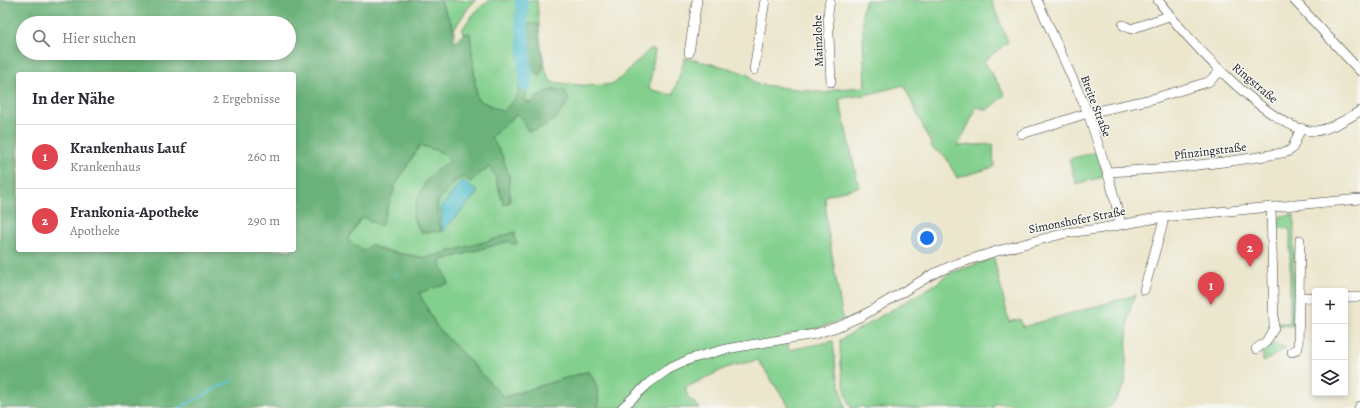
<!DOCTYPE html>
<html lang="de">
<head>
<meta charset="utf-8">
<style>
	:root { --surface:#fff; --page:#f2f2f3; --text:#2b2b33; --muted:#7c7c81; --line:#e1e1e2; --accent:#7c3aed }
	body { margin:0; font-family:Alegreya,serif; background:var(--page); color:var(--text) }
	.controls { position:absolute; right:12px; bottom:12px; display:grid; overflow:hidden; border-radius:4px; box-shadow:0 2px 6px #0003 }
	.controls button { width:36px; height:36px; display:grid; place-items:center; padding:0; border:0; border-bottom:1px solid var(--line); background:var(--surface); color:var(--text); font:20px sans-serif }
	.you { position:absolute; left:927px; top:238px; width:14px; height:14px; margin:-10px; border:3px solid #fff; border-radius:50%; background:#1a73e8; box-shadow:0 0 0 6px #1a73e833 }
	.badge { display:grid; place-items:center; width:26px; height:26px; border-radius:50%; background:var(--accent); color:#fff; font-size:13px; font-weight:700 }
	.pin { position:absolute; translate:-50% -33px; filter:drop-shadow(0 1px 2px #0008) }
	.pin::after { content:''; position:absolute; top:21px; width:14px; height:12px; background:inherit; clip-path:polygon(0 0,100% 0,50% 100%) }
	.list { margin:0; padding:0; list-style:none }
	h2 { display:flex; justify-content:space-between; align-items:center; height:52px; margin:0; padding:0 16px; font-size:17px }
	h2 small { font-size:13px; font-weight:400; color:var(--muted) }
	.list li { display:grid; grid-template-columns:26px 1fr auto; gap:12px; align-items:center; box-sizing:border-box; height:64px; padding:0 16px; border-top:1px solid var(--line) }
	.list b { display:block; font-size:15px; white-space:nowrap }
	.list p { margin:0; font-size:13px; white-space:nowrap; color:var(--muted) }
	.list em { font-size:13px; font-style:normal; color:var(--muted) }
	.icon { flex:none; width:22px; height:22px; fill:none; stroke:currentColor; stroke-width:2; stroke-linecap:round; stroke-linejoin:round }
	.map { position:relative; flex:none; width:1360px; height:408px; overflow:hidden }
	.search { position:absolute; background:var(--surface); box-shadow:0 2px 6px #0003; left:16px; top:16px; width:280px; height:44px; display:flex; align-items:center; gap:10px; box-sizing:border-box; padding:0 14px; border-radius:22px; color:var(--muted); font-size:15px }
	.panel { position:absolute; background:var(--surface); box-shadow:0 2px 6px #0003; left:16px; top:72px; width:280px; height:180px; border-radius:4px }
	.map>svg:first-child { display:block }
</style>
</head>
<body>
<div class="map">
<svg width="1360" height="408" viewBox="0 0 1360 408">
	<rect width="100%" height="100%" fill="#f6f6f2"/>
	<filter id="ink" filterUnits="userSpaceOnUse"><feTurbulence type="fractalNoise" baseFrequency=".025" numOctaves="2"/><feDisplacementMap in="SourceGraphic" scale="8" xChannelSelector="R" yChannelSelector="G"/><feConvolveMatrix kernelMatrix="1 2 1 2 8 2 1 2 1" color-interpolation-filters="sRGB"/></filter>
	<filter id="wash" filterUnits="userSpaceOnUse"><feTurbulence type="fractalNoise" baseFrequency=".012" numOctaves="4" result="noise"/><feDisplacementMap in="SourceGraphic" scale="16" xChannelSelector="R" yChannelSelector="G"/><feGaussianBlur stdDeviation="0.9" result="paint"/><feColorMatrix in="noise" values="0 0 0 0 0 0 0 0 0 0 0 0 0 0 0 0 0 1.4 0 .05"/><feComposite in="paint" operator="in"/></filter>
	<g filter="url(#wash)">
		<rect width="100%" height="100%" fill="#ebe6cc"/>
		<!-- green -->
		<path fill="#83d08e" stroke="#507655" d="M440,0h36l-8,8 -14,21z
			M490,0h47l2,25 -9,-2 -5,21h-6l2,26 -3,25 -15,17 -26,-13 -7,-65h-7l-1,-4c8,-13 16,-22 28,-30z
			M866,0h125l17,42 -24,19 21,34 -18,15 -10,-3 -19,39 35,-2 1,23 -37,11 -12,-22 -12,-7 -29,-64 -35,9 -30,5 20,88 -34,9 2,29 16,95 -29,9 -28,6 3,15 44,-9 3,28 9,39h-55l-32,-48 -30,7 -43,21 3,9 12,11h-62v-2l-2,2 -37,-1 -1,-13 -9,-23 -85,26 -67,-70 -18,-34 20,-32 70,-20 8,3 -2,-6v-6l-23,8 -66,18 -45,-8 -10,-6 -7,7 -17,-11 15,-23 19,8 15,-41 24,-39 21,7 10,10 -25,19 15,51 -4,-25 2,-7 17,-19 7,-4 8,5 8,-8 10,-7 5,6 10,32 6,-3 -1,-26 -7,-21 -11,-18 26,-23 4,4 8,13 35,-41c-17,-1 -22,2 -34,14l-5,-4 3,-28 3,-5 9,9 4,-14 2,9 5,11c19,2 45,6 64,1l35,-34 5,1 -6,39 24,6 12,-37 44,10 20,7 7,9 71,9 9,-4 29,-2 -3,-76z
			M1096,152l8,25 -28,7 -7,-25z
			M1294,215l-1,111 -16,-1 -1,-2h14v-94l-14,-1v-6l5,-6z
			M994,258l15,64 11,-3 3,8 112,-32 -7,21 -3,69 -13,20 -3,3h-92l-4,-4 -17,-1 -3,5h-129l-3,-2 -2,2h-8c-9,-22 -11,-45 -11,-68l96,-56 12,-10z
			M1274,343l12,5 -22,14 -1,-2v-8z"/>
		<!-- forest -->
		<path fill="#6ab279" stroke="#43674a" fill-rule="evenodd" d="M0,0h440l14,29v14l9,-9 7,-1 7,66 26,13 15,-17 3,-25 -2,-26 6,-1 5,-20 9,2 1,15 4,22 -4,15 -8,-9 -4,4 -3,28 5,4c12,-12 17,-15 34,-14l5,10c-12,19 -18,27 -41,31l-7,-13 -4,-4 -26,23 11,18 7,21 1,26 -6,3 -10,-32 -5,-6 -10,7 -8,8 -8,-5 -7,4 -17,19 -2,7 4,25h-20l-8,-15 4,-17 9,-19 14,-15 11,-4 -10,-10 -21,-7 -24,39 -15,42 -19,-9 -15,23 17,11 7,-7 10,6 45,8 66,-18 23,-8v6l2,6h-5l-3,-3 -70,20 10,22 -30,10 18,34 67,70 85,-26c7,11 11,24 9,37h-598zM23,23h266v30h-266zM18,74h276v176h-276z"/>
		<!-- water -->
		<path fill="#52bfcc" stroke="#376e74" d="M462,180l16,12 -36,40 -1,-24z"/>
		<g fill="none" stroke-linecap="round" stroke-linejoin="round">
			<!-- stream -->
			<path stroke="#52bfcc" stroke-width="2" d="M395,272v1
				M395,276l1,-1
				M179,408l54,-28"/>
			<!-- river -->
			<path stroke="#52bfcc" stroke-width="13" d="M521,0l2,12 -2,5 4,36 -1,12 2,5 -1,15"/>
		</g>
	</g>
	<g filter="url(#ink)">
		<g fill="none" stroke-linecap="round" stroke-linejoin="round">
			<defs>
				<path id="minor" d="M830,0l-2,13 3,69
					M1037,0l51,113 22,68 11,43
					M1158,0c24,34 114,133 157,131 13,-1 34,-13 45,-20
					M1294,0l66,71
					M1123,25l8,4 38,-13
					M689,53l8,-53
					M754,70l11,-70
					M1022,134l66,-21 64,-14 56,-17 13,-11
					M1107,172c61,-3 121,-9 180,-20l5,-3 9,-21
					M1300,240l-1,58 16,-1
					M1144,290l19,-67v-6
					M1345,297h15
					M1256,349l10,-7 8,-14 -3,-121
					M1292,352l6,-4 1,-50
					M622,408l27,-25 18,-13 23,-11 36,-10 89,-15 22,-7 25,-11 71,-42 20,-9 44,-14 69,-18 32,-4 65,-12 197,-18
					M1359,408l1,-2"/>
			</defs>
			<!-- minor casing -->
			<use href="#minor" stroke="#3b3a36" stroke-width="10"/>
			<!-- minor -->
			<use href="#minor" stroke="#fff" stroke-width="9"/>
		</g>
	</g>
	<g text-anchor="middle" stroke-width="3" stroke-linejoin="round" paint-order="stroke">
		<!-- street labels -->
		<g font-size="12" fill="#1c1c1c" stroke="#f6f6f2">
			<text transform="translate(818 41) rotate(-92)" y="4">Mainzlohe</text>
			<text transform="translate(1255 83) rotate(40)" y="4">Ringstraße</text>
			<text transform="translate(1096 106) rotate(69)" y="4">Breite Straße</text>
			<text transform="translate(1210 151) rotate(-7)" y="4">Pfinzingstraße</text>
			<text transform="translate(1077 220) rotate(-11)" y="4">Simonshofer Straße</text>
		</g>
	</g>
</svg>
<div class="controls">
<button>+</button>
<button>−</button>
<button><svg class="icon" aria-label="layers" viewBox="0 0 24 24"><path d="M12 4l9 5-9 5-9-5zM3 14l9 5 9-5"/></svg></button>
</div>
<div class="you"></div>
<div class="pin badge" style="left:1211px;top:305px;background:#e0444e">1</div>
<div class="pin badge" style="left:1250px;top:267px;background:#e0444e">2</div>
<div class="search"><svg class="icon" aria-label="search" viewBox="0 0 24 24"><circle cx="10" cy="10" r="6"/><path d="M15 15l6 6"/></svg>Hier suchen</div>
<section class="panel">
<h2>In der Nähe<small>2 Ergebnisse</small></h2>
<ul class="list">
<li><span class="badge" style="background:#e0444e">1</span><div><b>Krankenhaus Lauf</b><p>Krankenhaus</p></div><em>260 m</em></li>
<li><span class="badge" style="background:#e0444e">2</span><div><b>Frankonia-Apotheke</b><p>Apotheke</p></div><em>290 m</em></li>
</ul>
</section>
</div>
</body>
</html>
